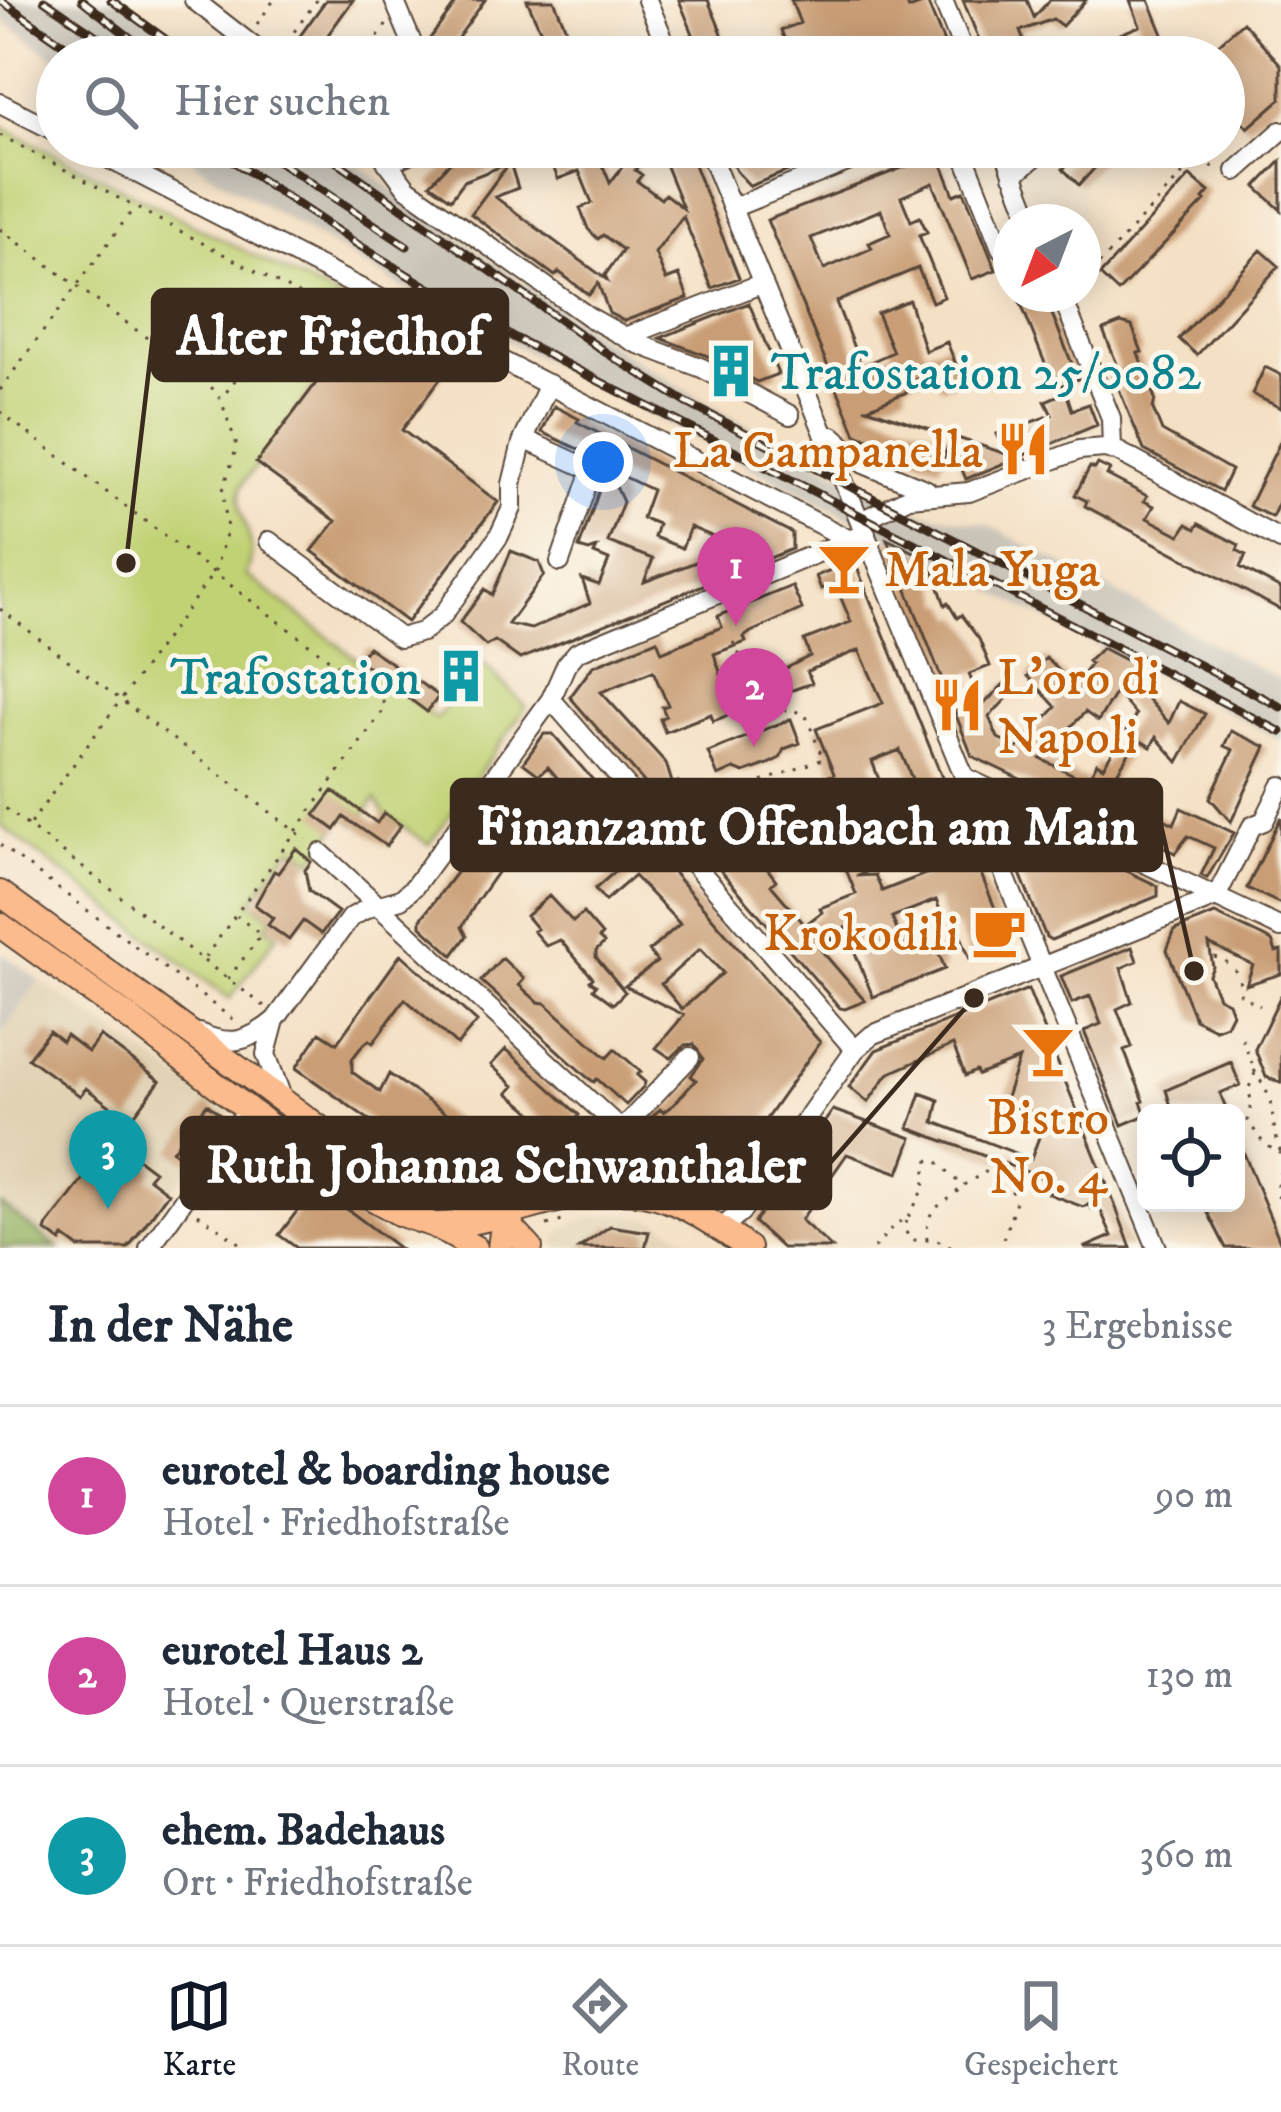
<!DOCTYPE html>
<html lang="de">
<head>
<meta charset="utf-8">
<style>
	:root { --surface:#fff; --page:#f6f6f7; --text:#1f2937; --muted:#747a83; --line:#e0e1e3; --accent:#111827 }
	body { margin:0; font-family:"IM FELL DW Pica",serif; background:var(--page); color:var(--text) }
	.controls { position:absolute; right:36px; bottom:36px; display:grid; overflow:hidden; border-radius:18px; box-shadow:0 6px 30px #0003 }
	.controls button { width:108px; height:108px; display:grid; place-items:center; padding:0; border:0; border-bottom:3px solid var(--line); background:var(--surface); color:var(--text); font:60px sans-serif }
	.compass { position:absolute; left:993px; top:204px; width:108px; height:108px; border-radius:50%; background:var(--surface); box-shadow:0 6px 30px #0003; rotate:222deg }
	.you { position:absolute; left:603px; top:462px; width:42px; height:42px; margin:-30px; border:9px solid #fff; border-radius:50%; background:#1a73e8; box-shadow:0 0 0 18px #1a73e833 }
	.badge { display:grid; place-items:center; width:78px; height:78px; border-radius:50%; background:var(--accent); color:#fff; font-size:39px; font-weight:700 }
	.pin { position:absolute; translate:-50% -99px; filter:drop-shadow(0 3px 6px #0008) }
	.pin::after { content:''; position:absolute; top:63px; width:42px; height:36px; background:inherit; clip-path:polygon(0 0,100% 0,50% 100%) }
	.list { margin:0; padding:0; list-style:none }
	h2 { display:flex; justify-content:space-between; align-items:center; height:156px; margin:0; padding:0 48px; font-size:51px }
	h2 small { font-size:39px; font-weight:400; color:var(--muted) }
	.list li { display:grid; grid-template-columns:78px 1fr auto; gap:36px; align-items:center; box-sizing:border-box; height:180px; padding:0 48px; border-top:3px solid var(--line) }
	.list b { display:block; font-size:45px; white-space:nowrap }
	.list p { margin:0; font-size:39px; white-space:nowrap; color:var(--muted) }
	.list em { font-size:39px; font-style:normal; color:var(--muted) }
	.icon { flex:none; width:66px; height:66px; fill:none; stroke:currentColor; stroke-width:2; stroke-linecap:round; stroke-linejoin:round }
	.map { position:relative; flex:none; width:1281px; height:1248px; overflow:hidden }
	.search { position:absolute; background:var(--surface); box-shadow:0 6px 30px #0003; left:36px; right:36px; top:36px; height:132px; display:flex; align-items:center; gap:30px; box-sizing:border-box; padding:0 42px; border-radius:66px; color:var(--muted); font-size:45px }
	.sheet { height:696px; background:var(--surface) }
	nav { display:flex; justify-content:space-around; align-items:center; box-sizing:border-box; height:168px; border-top:3px solid var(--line); background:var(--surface); font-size:33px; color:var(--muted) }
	nav a { display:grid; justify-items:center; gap:6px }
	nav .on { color:var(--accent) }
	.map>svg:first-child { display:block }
</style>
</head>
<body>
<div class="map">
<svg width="1281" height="1248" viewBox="0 0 1281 1248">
	<rect width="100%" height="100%" fill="#fbf7ec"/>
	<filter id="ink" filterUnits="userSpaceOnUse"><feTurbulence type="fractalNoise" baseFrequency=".00833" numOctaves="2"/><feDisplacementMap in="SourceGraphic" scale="24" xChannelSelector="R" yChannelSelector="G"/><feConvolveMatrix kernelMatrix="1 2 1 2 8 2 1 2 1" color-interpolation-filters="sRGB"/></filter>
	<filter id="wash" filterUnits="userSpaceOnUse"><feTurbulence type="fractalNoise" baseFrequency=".004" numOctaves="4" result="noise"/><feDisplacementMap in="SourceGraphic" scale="48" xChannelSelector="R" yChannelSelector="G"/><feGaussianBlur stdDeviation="2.7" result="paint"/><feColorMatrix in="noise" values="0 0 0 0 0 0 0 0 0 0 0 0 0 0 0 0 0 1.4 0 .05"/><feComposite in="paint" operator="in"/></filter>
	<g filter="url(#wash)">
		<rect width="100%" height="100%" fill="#f4e0c4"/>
		<!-- built -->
		<path fill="#e1d2b4" d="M39,980l192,133 -102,135h-71l-58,-44v-168z
			M619,1214l38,6 45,28h-147l3,-13 7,-7 24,-10z"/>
		<!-- industrial -->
		<path fill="#c9c3b8" d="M0,0h127l80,57 -150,3 -57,-42z
			M175,147h158l288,205 107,63 186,96 73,13 294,156v60l-885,-456 -185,-110z
			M0,952l39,28 -39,56z"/>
		<!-- green -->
		<path fill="#c1d274" stroke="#7e7e49" stroke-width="3" d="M0,126l368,188 -127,172c-8,37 22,50 5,89l190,144 45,-57 45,45 -97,138 -45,-32 -8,-14 -20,26 -12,-8 -30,43 -17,-12 -8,2 -38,52 21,16 -6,9 11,8 -47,64 -230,-174z"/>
		<!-- forest -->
		<path fill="#98b466" stroke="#6a6f42" stroke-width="3" d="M0,1204l58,44h-58z"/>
		<g id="blocks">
			<!-- building -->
			<path fill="#c99e76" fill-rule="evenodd" d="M326,0h27l-41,57h-15l-8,-6z
				M458,0h27l-38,53 -18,-13z
				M527,0h27l18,43 17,-7 7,4 8,17h-66l12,-5z
				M679,0h29l22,53 -9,4 -36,-4 -5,-12 13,-7z
				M791,0h115l3,9 18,-7 23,55h-126l-2,-5 -30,5 -11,-27 19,-7z
				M963,0h64l7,17 16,-17h36l-24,26 -9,-7 -33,12 10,26h-44z
				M1130,0h19l15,37 -28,11 4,9h-76l76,-31z
				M1243,22l38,43v34l-33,29 -24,-27v-44h-20z
				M500,39l8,18h-50z
				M481,147h114l15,36 27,-36h16l-18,23 7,5 -5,6 24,18 4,-5 18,14 -25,-61h29l52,131 -27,10 -29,-72 -28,37 11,27 13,-5 9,23 -64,23 -15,-8 -11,-30 -9,12 -30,-23 -4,4 -84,-62 38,-51 -45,18 -13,18 -21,-15 23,-25zM547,151l11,28 21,-8 13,32 -12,5 8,21 10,10 5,-4 20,15 -18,25 2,5 -112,-83 23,-9 -7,-22z
				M726,147h123l-99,39 -14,-15z
				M1083,147h31l-35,38 -16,-16z
				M938,154l16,41 10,-4 32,79 -24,9 -39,-96 -32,14 10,24 9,-4 7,15 -8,3 25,62 -12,5 -14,-34 -82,34 25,64 32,-14 -16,-39 32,-13 16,51 22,-9 15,38 -21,8 -6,-16 -30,12 2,8 -40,16 139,46 -9,-20 55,-19 -7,-14 21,-9 6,18 17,-6 8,21 -131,54 -16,-38 -10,26 -84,-33 -89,-214zM881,210l9,24 -21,9 3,5 -48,21 -13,-31z
				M1281,161v49l-25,-23z
				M1190,176l19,16 -6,7 2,2 -87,91 -18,-17z
				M1261,250l18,16 -82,89 -18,-16z
				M1017,294h27l34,85 -23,9z
				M749,303l29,71 -21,8 -49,-26 -48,-18z
				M368,314l87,45 -53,71 96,72 -91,120 -95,-71 24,-30 -80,-58z
				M1121,323l11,3 10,26 -4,1 17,46 -2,10 9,22 69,39 -10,21 -77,-41 -32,-78 7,-3 -16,-39z
				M1265,367l16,8v33l-29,-14z
				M554,406l25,13 -2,3 215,111v16l-272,110 -25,-18 -9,5 -26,-24 25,-33 7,6 19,-44 28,11 5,13 -36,49 23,5 59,-26 -8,-24 17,6 10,-25 -15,-6 3,-6 -8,3 -10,-3 28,-80 -16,-13 -49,-23zM608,469l44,21 -10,28 16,6 -4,13 28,11 8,-21 24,10 -8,21 -62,24 9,-23 -45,-17 15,-40z
				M1281,440v58l-9,19 -23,-11z
				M1098,464l12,6 -3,5 40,21 -3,5 10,5 -7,12 33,17 7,-11 9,5 3,-5 40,21 -2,5 9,5 -6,12 41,22v21l-196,-104 2,-5 -12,-6 15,-28 5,2z
				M887,539l42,20 16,46 3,-2 9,15 4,-3 18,24 11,27 -21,8 13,32 24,-24 8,9 -25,26 9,21 20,10 38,-41 -28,-31 18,-18 28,27 17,-21 -3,-3 14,-13 31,16 -6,12 42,47 10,-22 26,13 -27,48 -22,-25 -5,10 -13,-8 -32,51 68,34 7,-16 53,25 -27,45 -6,-3 13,-27 -26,-12 -13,17 -203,-97zM1116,692l20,23 -33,52 -6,-4 -10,18 -46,-22 44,-47 13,9z
				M850,562l6,3 153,378 -39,16 -13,-33 -9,4 -12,-30 -44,17 14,37 30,-8 9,23 -72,28 -28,-69 -25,21 45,52 -20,8 -5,-1 -270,-311 23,-31 64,-26 5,12 60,-25 -4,-11 74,-30 10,23 -51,23 -7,5 2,5 -32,12 20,59 -21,8 -2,-7 -46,18 -5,-13 6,-3 -4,-9 6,-2 -15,-34 -52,21 65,71 7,23 5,-4 10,12 3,-2 12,28 6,-6 26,30 5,-5 20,20 16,21 -5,5 34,40 17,-13 -2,-4 36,-14 -11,-27 -44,-22 7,-14 72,35 -24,10 19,-1 7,16 51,-20 18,-1 -11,-28 -17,6 -8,-22 -52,21 -5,-13 66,-26 -24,-58 -28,11 9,24 -78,33 -11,-26 42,-18 -18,-45 67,-26 -24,-53 -52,21 5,12 -25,9 -8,-20 31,-16 -6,-16 47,-18 -16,-38 -14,5 -5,-13z
				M368,647l71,49 -12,16 -69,-52z
				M791,719l9,24 -16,6 -4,9 -12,6 -24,9 -10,-4 -16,7 -10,-24z
				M1231,731l35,16 -35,75 -21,-24 23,-48 -9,-4z
				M544,734h9l267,308 -103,147 -5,1 -70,-63 18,-18 3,3 10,-7 23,-25 -5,-4 12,-17 -9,-15 -9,1 -14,13 -15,-10 28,-33 -59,-29 32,-24 -8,-11 31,-27 -46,-48 -29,25 -10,-12 32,-28 -79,-94 -9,8 -16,-12zM700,949l23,24 -41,36 -21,-25z
				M333,791l44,32 7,-10 17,12 -15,21 -42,-29 -9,13 -20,-15z
				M510,801l41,29 7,-6 23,26 -19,16 -33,-39 -52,74 -15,26 5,9 -14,19 -32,-29v-7z
				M1008,814l150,72v10l-107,44 -5,-3 -47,-115z
				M1281,817v87l-34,-16z
				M296,848l15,14 -6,8 4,21 29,21 -17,22 -18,-13 -14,19 -21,-15 5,-7 -18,-13 19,-34 4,2z
				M549,896l24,26 10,-9 19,22 -3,3 5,5 -8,8v6l29,35 -12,12 -20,-15 3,-4 -6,-4 3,-3 -33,-38 -14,6 -13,-15 4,-2 -11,-13z
				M1215,914l57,27 4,11 5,-1v23l-35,11 7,-20 -44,-21 4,23 -4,8 9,22 10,5 4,11 -6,12 -11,4 -20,-10 -28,-69 8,-20z
				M1132,947l5,14 -16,7 11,34 -15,7 15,38 -8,3 20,51 -3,1 5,13 -24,10 -38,-94 17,-7 -11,-28 -18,7 -11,-27z
				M401,954l76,68 -20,23 -52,-46 -32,44 -4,-3 -7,6 -10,13v13l28,20 9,-18 77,54 34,-4 18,16 -6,6 24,22 -82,12 -158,-112 24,-36 17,11z
				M502,958l22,21 -5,6 19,17 7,1 62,55 8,-9 26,23 -4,3 8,7 -1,4 -18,19 -29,-26 -3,3 -7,-5 -106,-96z
				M1028,989l87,216 16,43h-47l28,-12 -12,-27h-8l-2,-5 -7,3 -34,-13 5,-12 -145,-54 12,-35 18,7 -5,22 97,37 15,-41 -42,-15 15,-44 -41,16 -2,-4 -11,5 -12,-31 -65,29 -20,28 -19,-15 27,-37z
				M1281,995v88l-15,-6 -11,-28z
				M49,1031l13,10 4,-6 22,17 12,-16 60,45 -30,40 -44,-33 -6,8 -52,-38z
				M506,1049l73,66 -15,23 -56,-45 6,-7 -23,-21z
				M1231,1062l9,23 -20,8 8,20h-55l-7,-23z
				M207,1104l17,13 -34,47 -18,-13z
				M833,1110l79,28 -13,35 -52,-19 -46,66 31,28h-50l-28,-26z
				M1236,1134l45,110v4h-55l-23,-45h33z
				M113,1140l41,31 -6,7 20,15 -40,55h-49l-15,-11 -3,5 -15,-11 2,-6z
				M316,1186l47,35 36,27h-102l-18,-13z
				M610,1226l39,6 -4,16h-66z"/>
		</g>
	</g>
	<g filter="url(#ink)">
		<use href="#blocks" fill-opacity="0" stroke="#574537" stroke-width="3"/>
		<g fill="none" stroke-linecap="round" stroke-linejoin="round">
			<!-- minor-tunnel -->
			<path stroke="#cfbca3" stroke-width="18" stroke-dasharray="18 9" stroke-linecap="butt" d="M802,1125l23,16"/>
			<defs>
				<path id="minor" d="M194,0l73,57
					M394,0l24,57
					M647,0l24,57
					M943,0l23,57
					M0,103l57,29
					M86,147l764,393
					M376,147l31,41 182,129 47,26 66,25 88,47
					M707,147l450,1101
					M961,147l40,101 10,6
					M1003,147l29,75
					M387,163l39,-16
					M1236,171l45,-40
					M1013,175l34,-28
					M732,208l153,-61
					M1061,294l50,124 1,32
					M625,337l138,-54
					M833,436l31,28 63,26
					M524,439l61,28 6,6 -31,89
					M861,521l48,-24 60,-5 110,-42 26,-2 14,4 162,88
					M269,541l131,97 22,-6 21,-17 56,-79 13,-28v-24l10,-41 27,-59
					M551,699l304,351
					M966,778l315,150
					M321,853l318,293
					M275,1020l-9,34 17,46
					M199,1033c31,14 50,9 76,-13l75,-102 18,-10 33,-9 13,-12 137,-188 15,-34 11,-13 289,-119
					M621,1130l69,-73
					M718,1231l23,-19 114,-162 17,-15 344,-138 36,-71 12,-5 17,-35
					M149,1248l100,-140"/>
				<path id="major" d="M0,893l374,275 51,25 69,16 36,39
					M0,925l133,96 206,158 62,35 33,11 41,23
					M439,1225c75,-1 154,-55 229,-25 25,9 58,32 80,48
					M500,1248l4,-32"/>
			</defs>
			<!-- minor casing -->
			<use href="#minor" stroke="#574537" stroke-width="22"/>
			<!-- major casing -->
			<use href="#major" stroke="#574537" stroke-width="28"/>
			<!-- path -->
			<path stroke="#574537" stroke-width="3" stroke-dasharray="3 9" stroke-linecap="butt" d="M257,24l17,-24
				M280,51l37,-51
				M364,57l23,-33
				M0,135l298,159 -76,104
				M0,229l209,155 12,16 16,46 -14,44 4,40 -12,41 -185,253
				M1091,273l102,-110 24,4
				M0,390l134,-182
				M0,412l382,287 3,9 -182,252 -203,-156
				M0,609l307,231
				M733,642l36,72 22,-5 15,7 17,43 -83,31
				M0,845l234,175
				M1214,957c18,4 28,18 26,37l20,12
				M204,961l60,45
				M228,979l33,-44 -24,-19
				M1242,1039l10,24
				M1254,1070c27,40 12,40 27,83
				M1255,1073l-7,17 4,12 -4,19 16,23 17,10
				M652,1154l32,21 10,14
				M1281,1172l-5,16 5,21
				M503,1189l21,-2
				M198,1214l49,34
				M907,1221l-3,8 7,11h26l18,8
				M547,1225l19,-5
				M927,1240c-1,-40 15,-29 34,-53
				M874,1248l22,-25 11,-4 17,-30 3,-28 8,-2 27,27 23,-14 23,9 8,20 -16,47"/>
			<!-- minor -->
			<use href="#minor" stroke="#fff" stroke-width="18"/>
			<!-- major -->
			<use href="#major" stroke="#fbbb8c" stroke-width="24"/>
			<defs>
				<path id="rail" d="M0,0l82,57
					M44,0l83,57
					M82,0l73,57
					M111,0l79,57
					M212,147l145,97 133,81 791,407
					M257,147l150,99
					M316,147l289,205 82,51 594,304"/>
			</defs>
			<!-- rail casing -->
			<use href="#rail" stroke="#3b2a1e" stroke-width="9"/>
			<!-- rail -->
			<use href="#rail" stroke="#fbf7ec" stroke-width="4.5" stroke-dasharray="14" stroke-linecap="butt"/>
		</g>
	</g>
	<!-- icons -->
	<defs>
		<symbol id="building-bare" viewBox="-9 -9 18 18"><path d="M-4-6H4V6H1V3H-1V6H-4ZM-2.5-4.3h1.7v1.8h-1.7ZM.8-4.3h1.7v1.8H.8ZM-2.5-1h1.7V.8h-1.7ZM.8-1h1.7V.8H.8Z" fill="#0f9aa8" stroke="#fbf7ec" stroke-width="2.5" paint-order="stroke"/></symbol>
		<symbol id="restaurant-bare" viewBox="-9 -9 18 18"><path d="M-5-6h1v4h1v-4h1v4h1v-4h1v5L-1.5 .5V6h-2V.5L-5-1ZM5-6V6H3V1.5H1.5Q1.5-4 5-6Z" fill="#e8710a" stroke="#fbf7ec" stroke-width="2.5" paint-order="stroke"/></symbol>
		<symbol id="bar-bare" viewBox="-9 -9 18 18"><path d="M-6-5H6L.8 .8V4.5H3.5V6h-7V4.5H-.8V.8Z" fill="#e8710a" stroke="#fbf7ec" stroke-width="2.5" paint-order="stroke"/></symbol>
		<symbol id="cafe-bare" viewBox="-9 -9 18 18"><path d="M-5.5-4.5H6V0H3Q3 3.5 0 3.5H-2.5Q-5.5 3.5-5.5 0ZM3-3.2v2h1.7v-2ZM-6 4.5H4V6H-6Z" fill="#e8710a" stroke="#fbf7ec" stroke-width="2.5" paint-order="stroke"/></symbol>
	</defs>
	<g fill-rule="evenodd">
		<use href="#building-bare" x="693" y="333" width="76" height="76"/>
		<use href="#restaurant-bare" x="985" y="411" width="76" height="76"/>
		<use href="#bar-bare" x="806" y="530" width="76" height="76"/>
		<use href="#building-bare" x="423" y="638" width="76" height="76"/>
		<use href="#restaurant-bare" x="919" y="667" width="76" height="76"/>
		<use href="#cafe-bare" x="961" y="894" width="76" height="76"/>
		<use href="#bar-bare" x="1010" y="1013" width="76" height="76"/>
	</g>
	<g text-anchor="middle" stroke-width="9" stroke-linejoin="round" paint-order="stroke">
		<!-- culture labels -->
		<g font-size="51" fill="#0d838f" stroke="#fbf7ec" text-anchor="start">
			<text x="771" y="389">Trafostation 25/0082</text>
			<text x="421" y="694" text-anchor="end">Trafostation</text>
		</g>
		<!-- food labels -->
		<g font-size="51" fill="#c56008" stroke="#fbf7ec" text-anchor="end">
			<text x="983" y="467">La Campanella</text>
			<text x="884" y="586" text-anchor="start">Mala Yuga</text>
			<text x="997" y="694" text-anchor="start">L'oro di<tspan x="997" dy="59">Napoli</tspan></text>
			<text x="959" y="950">Krokodili</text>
			<text x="1048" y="1134" text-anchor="middle">Bistro<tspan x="1048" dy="59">No. 4</tspan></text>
		</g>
	</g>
	<!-- callouts -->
	<path fill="none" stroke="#3b2a1e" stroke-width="4.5" d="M126 563L153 335M1194 971L1161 825M974 998L830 1163"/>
	<g fill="#3b2a1e" stroke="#fbf7ec" stroke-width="4.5">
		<circle cx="126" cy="563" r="12"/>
		<circle cx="1194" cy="971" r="12"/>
		<circle cx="974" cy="998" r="12"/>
	</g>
	<g fill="#3b2a1e" stroke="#3b2a1e" stroke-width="4.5">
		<rect x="153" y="290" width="354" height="90" rx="12"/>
		<rect x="452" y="780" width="709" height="90" rx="12"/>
		<rect x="182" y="1118" width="648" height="90" rx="12"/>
	</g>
	<g font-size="54" text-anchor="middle" font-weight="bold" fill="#fff">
		<text x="330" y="354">Alter Friedhof</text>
		<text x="807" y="844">Finanzamt Offenbach am Main</text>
		<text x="506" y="1182">Ruth Johanna Schwanthaler</text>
	</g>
</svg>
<div class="controls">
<button><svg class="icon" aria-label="locate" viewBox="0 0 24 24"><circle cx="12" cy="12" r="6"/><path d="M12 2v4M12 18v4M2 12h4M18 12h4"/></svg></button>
</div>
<svg class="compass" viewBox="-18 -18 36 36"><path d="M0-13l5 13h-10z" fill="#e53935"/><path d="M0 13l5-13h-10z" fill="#747a83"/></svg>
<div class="you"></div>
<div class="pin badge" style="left:736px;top:626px;background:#d1479c">1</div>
<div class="pin badge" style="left:754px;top:747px;background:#d1479c">2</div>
<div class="pin badge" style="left:108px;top:1209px;background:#0f9aa8">3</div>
<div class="search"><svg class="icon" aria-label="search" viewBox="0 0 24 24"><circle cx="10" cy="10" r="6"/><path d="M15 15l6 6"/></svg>Hier suchen</div>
</div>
<section class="sheet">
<h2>In der Nähe<small>3 Ergebnisse</small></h2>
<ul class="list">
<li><span class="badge" style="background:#d1479c">1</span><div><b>eurotel &amp; boarding house</b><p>Hotel · Friedhofstraße</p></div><em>90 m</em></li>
<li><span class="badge" style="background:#d1479c">2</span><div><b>eurotel Haus 2</b><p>Hotel · Querstraße</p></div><em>130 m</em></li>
<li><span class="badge" style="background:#0f9aa8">3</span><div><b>ehem. Badehaus</b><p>Ort · Friedhofstraße</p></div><em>360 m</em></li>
</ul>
</section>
<nav>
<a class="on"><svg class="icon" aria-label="map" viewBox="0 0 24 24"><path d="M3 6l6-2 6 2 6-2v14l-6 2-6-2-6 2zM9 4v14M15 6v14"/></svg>Karte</a>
<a><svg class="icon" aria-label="directions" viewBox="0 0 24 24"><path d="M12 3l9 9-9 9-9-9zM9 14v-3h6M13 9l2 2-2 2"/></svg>Route</a>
<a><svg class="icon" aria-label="saved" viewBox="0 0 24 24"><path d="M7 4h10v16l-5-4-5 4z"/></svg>Gespeichert</a>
</nav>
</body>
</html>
